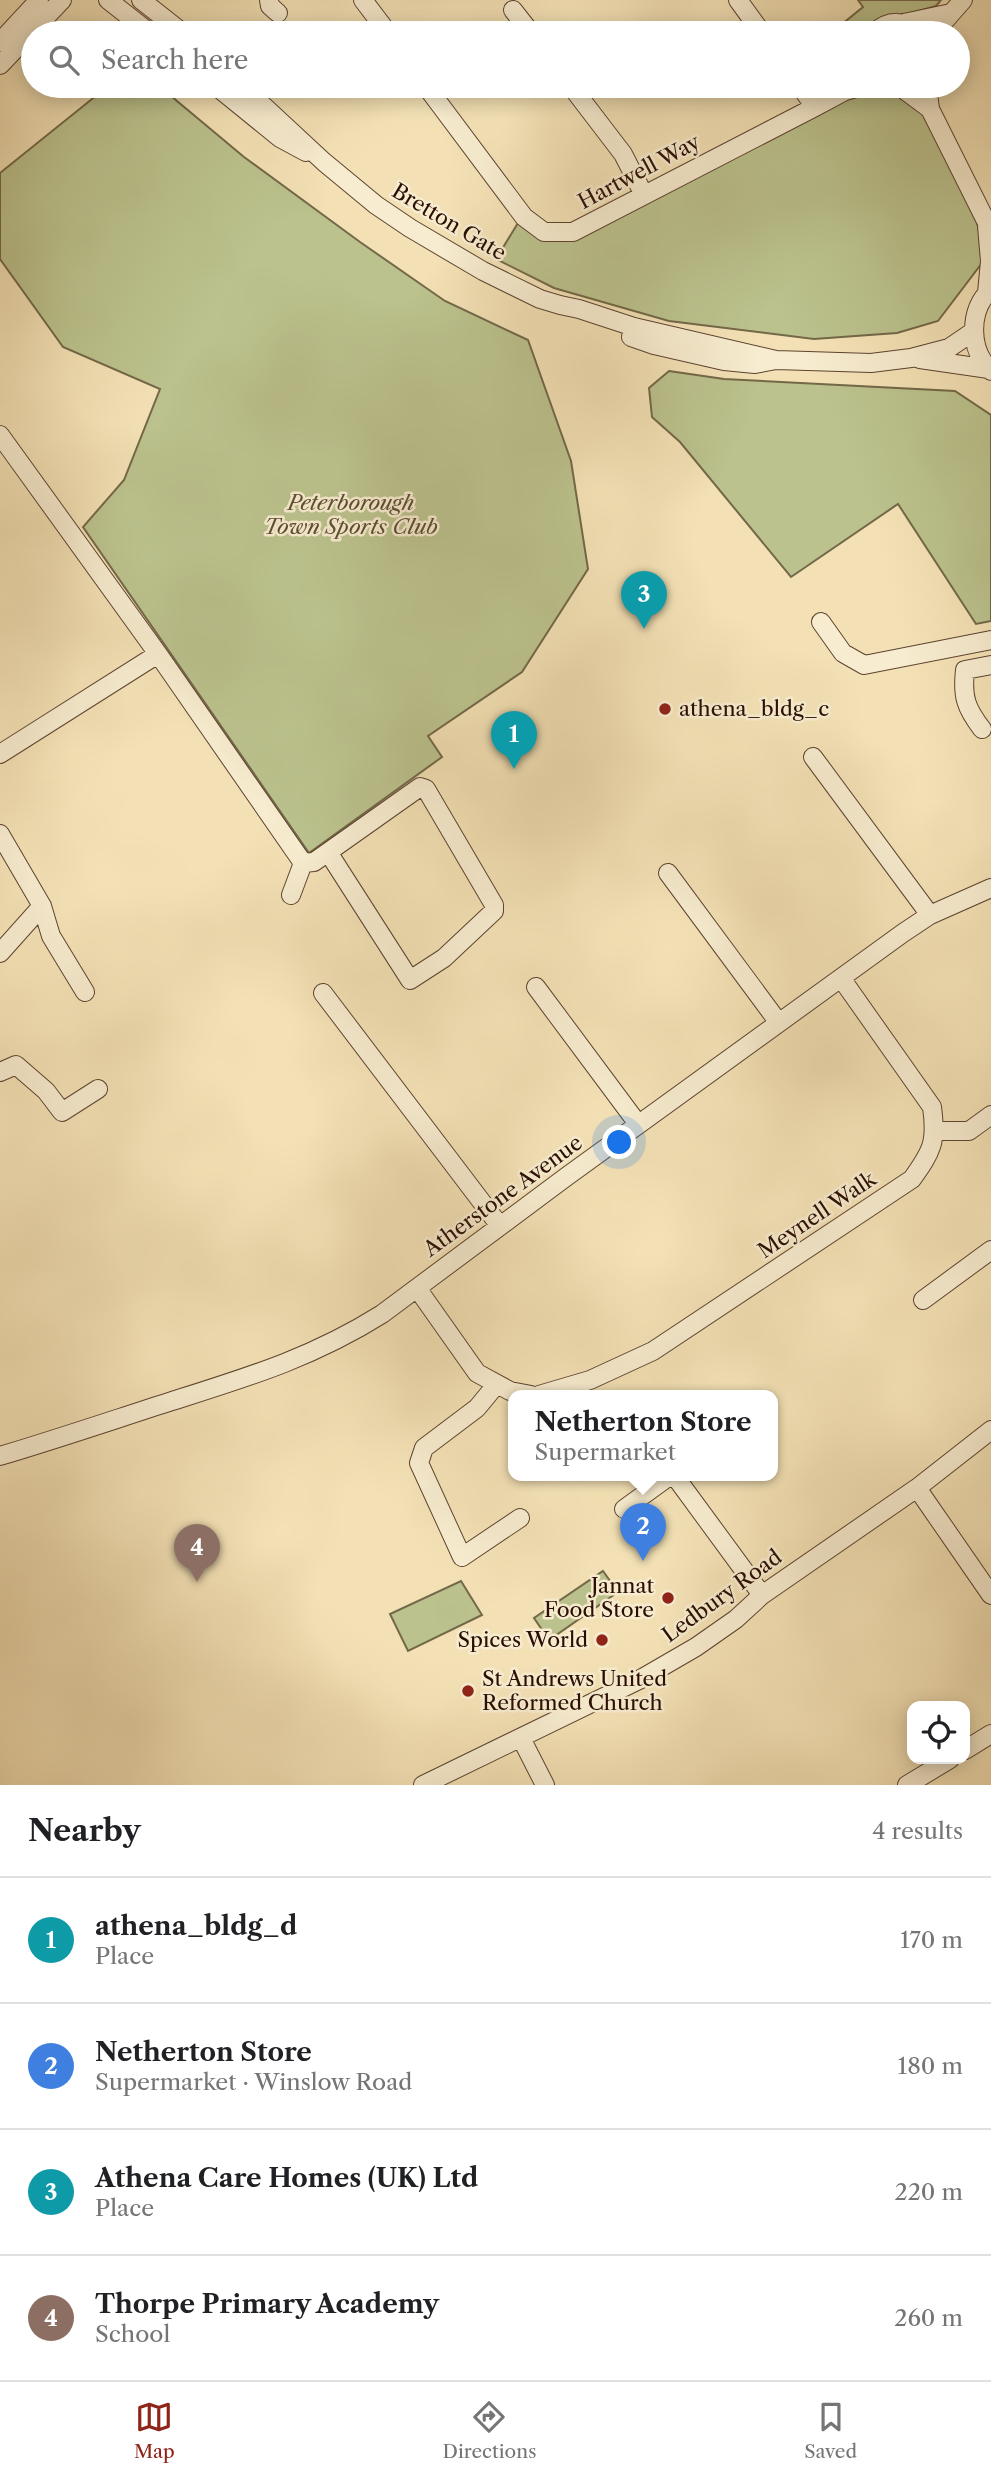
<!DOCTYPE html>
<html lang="en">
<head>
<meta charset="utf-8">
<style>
	:root { --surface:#fff; --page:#f2f2f2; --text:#202124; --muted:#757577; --line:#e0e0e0; --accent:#8f2418 }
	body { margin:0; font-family:"Libre Caslon Text",serif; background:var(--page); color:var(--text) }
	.controls { position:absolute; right:21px; bottom:21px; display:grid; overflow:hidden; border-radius:14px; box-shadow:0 4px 18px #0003 }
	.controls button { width:63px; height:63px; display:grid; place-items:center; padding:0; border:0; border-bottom:2px solid var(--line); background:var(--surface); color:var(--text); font:35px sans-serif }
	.you { position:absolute; left:620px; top:1143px; width:24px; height:24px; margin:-18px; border:5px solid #fff; border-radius:50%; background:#1a73e8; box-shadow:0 0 0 10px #1a73e833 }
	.badge { display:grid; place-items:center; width:46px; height:46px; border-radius:50%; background:var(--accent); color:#fff; font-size:23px; font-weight:700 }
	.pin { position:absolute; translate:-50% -58px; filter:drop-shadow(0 2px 4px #0008) }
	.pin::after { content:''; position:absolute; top:37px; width:24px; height:21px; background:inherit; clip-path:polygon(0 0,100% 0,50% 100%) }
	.popup { position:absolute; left:508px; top:1390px; width:270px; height:91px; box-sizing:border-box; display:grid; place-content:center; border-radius:14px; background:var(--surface); filter:drop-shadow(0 2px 5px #0005); font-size:23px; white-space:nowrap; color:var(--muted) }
	.popup b { font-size:26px; color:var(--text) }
	.popup::after { content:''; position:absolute; left:50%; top:100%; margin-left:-14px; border:14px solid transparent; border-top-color:var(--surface) }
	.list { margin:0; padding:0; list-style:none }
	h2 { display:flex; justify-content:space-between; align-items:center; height:91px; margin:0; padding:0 28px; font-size:30px }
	h2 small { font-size:23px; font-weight:400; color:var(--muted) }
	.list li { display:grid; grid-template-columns:46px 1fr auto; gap:21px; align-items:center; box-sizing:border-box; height:126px; padding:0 28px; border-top:2px solid var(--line) }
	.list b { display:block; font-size:26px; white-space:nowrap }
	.list p { margin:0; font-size:23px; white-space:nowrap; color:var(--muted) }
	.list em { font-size:23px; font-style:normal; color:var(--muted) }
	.icon { flex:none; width:38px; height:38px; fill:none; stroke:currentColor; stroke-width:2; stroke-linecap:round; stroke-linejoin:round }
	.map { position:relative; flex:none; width:991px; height:1785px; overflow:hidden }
	.search { position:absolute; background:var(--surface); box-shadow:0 4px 18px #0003; left:21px; right:21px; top:21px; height:77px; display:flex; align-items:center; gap:18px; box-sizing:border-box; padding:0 24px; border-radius:38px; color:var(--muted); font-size:26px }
	.sheet { height:595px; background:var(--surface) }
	nav { display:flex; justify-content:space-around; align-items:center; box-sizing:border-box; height:98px; border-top:2px solid var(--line); background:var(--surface); font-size:19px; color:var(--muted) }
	nav a { display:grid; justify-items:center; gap:4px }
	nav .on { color:var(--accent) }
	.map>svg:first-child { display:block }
</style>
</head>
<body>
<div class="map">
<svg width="991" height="1785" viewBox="0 0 991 1785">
	<rect width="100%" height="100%" fill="#f3e1b5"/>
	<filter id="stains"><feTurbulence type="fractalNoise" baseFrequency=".00286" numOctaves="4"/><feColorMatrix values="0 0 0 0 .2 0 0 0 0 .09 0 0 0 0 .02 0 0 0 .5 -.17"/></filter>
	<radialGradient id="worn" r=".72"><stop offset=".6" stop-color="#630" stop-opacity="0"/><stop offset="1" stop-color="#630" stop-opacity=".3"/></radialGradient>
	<!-- green -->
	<path fill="#bbc28d" stroke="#736848" stroke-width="2" d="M858,0h83l-5,6 -42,12 -24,15h-39l32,-26z
		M89,86h70l85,71 116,85 85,59 83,39 43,121 17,108 -66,103 -94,64 14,21 -133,96 -226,-326 41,-47 36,-91 -97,-42 -63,-88v-86l97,-78z
		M877,86l16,1 33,26 50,104 9,42 -47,62 -41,12 -83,6 -145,-18 -115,-33 -58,-29 25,-41 23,19z
		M669,371l55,8 231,12 36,24v206l-15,3 -78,-120 -107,73 -111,-135 -28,-25 -3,-29z
		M603,1571l15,21 -69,48 -15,-22z
		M461,1581l21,34 -74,36 -18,-37z"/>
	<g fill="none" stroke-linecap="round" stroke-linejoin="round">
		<defs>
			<path id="minor" d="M108,0l42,33
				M141,0l42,33
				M269,0l1,6 8,7
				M363,0l25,33
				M738,0l24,33
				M513,10l18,23
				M904,23l47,-10
				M874,33c15,-14 31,-13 46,0
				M934,33l29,-33
				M0,42l39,-42
				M0,65l62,-65
				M216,86l64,52 26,14
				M242,86l82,76 52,43 34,23 73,43 57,28 20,6 19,4 55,18 142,33
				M426,86l98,131 20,15h29l242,-125 30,-16 18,-5
				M571,86l52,68 21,41
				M800,86l15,21
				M899,86l31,23
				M927,86l3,23 61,122
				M991,289c-23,22 -22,61 0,82
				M987,293l3,-32 -3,-35
				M631,337l23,8 70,16 31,3 21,-4 95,3 40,-5 38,-10 25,-17
				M920,359l69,10
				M0,435l158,219 145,209 -12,32
				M821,622l22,31 21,12 127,-25
				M982,729c-16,-21 -20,-32 -17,-59l26,-5
				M0,754l158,-100
				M813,757l117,158
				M0,834l42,72 9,30 34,56
				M303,863l11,-1 106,-75 6,2 68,116v6l-50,47 -34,22 -82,-128
				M668,873l111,150
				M0,953l42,-47
				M536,987l102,137
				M323,993l177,233
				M0,1072l16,-7 30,26 16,21 36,-23
				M935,1131h34l22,-16
				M417,1288l60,85 33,18 21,4
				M923,1300l68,-50
				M496,1385l-19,23 -53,40 -5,15 43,94 58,-39
				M539,1395l51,-15 63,-29 259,-172c20,-28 25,-37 20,-72l-91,-129
				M0,1456c57,-17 113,-36 169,-54 79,-25 143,-44 213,-88l184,-137 337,-244 27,-18 61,-27
				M674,1475l88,120
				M917,1488l74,107
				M624,1509l47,-34
				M521,1738l24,47
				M965,1750l26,-16
				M423,1785l216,-105 57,-33 40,-28 26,-24 155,-107 74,-58
				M907,1785l43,-26"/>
		</defs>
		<!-- minor casing -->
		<use href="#minor" stroke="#5d4330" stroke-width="20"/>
		<!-- minor -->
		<use href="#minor" stroke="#f7eccf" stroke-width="18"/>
	</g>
	<!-- markers -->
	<g fill="#8f2418" stroke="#f7eccf" stroke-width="2.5">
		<circle cx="665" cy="709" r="7"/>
		<circle cx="668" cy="1598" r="7"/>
		<circle cx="602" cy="1640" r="7"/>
		<circle cx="468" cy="1691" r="7"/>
	</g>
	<g text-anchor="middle" stroke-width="5" stroke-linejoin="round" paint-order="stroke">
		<!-- street labels -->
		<g font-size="21" fill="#2b0e03" stroke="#f7eccf">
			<text transform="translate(639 172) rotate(-28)" y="7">Hartwell Way</text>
			<text transform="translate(449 222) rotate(31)" y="7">Bretton Gate</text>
			<text transform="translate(503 1196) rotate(-36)" y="7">Atherstone Avenue</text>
			<text transform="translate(817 1215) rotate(-34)" y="7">Meynell Walk</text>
			<text transform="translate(722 1596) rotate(-36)" y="7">Ledbury Road</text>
		</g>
		<!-- park labels -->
		<g font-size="21" font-style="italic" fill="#5d4d33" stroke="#f7eccf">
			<text x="351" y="510">Peterborough<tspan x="351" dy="24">Town Sports Club</tspan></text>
		</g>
		<!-- poi labels -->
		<g font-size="21" fill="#2b0e03" stroke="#f7eccf" text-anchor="start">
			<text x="679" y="716">athena_bldg_c</text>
			<text x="654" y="1593" text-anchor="end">Jannat<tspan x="654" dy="24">Food Store</tspan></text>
			<text x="588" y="1647" text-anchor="end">Spices World</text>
			<text x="482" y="1686">St Andrews United<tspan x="482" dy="24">Reformed Church</tspan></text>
		</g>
	</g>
	<rect width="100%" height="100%" filter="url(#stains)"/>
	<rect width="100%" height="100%" fill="url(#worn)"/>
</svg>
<div class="controls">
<button><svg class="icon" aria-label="locate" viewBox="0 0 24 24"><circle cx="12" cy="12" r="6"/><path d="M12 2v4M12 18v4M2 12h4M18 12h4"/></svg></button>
</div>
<div class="you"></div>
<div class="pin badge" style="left:514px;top:769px;background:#0f9aa8">1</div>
<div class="pin badge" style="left:643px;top:1561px;background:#3f7fe0">2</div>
<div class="popup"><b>Netherton Store</b>Supermarket</div>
<div class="pin badge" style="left:644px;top:629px;background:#0f9aa8">3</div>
<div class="pin badge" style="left:197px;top:1582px;background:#8d6e63">4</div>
<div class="search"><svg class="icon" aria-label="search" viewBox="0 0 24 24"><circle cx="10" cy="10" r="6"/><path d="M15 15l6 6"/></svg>Search here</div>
</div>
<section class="sheet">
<h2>Nearby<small>4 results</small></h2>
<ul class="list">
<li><span class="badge" style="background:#0f9aa8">1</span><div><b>athena_bldg_d</b><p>Place</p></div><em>170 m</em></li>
<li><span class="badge" style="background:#3f7fe0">2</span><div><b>Netherton Store</b><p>Supermarket · Winslow Road</p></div><em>180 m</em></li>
<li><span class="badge" style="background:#0f9aa8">3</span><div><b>Athena Care Homes (UK) Ltd</b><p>Place</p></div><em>220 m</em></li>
<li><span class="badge" style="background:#8d6e63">4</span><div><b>Thorpe Primary Academy</b><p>School</p></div><em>260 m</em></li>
</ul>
</section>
<nav>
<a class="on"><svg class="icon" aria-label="map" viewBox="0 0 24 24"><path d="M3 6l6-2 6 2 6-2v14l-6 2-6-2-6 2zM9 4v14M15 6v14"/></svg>Map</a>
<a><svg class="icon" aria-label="directions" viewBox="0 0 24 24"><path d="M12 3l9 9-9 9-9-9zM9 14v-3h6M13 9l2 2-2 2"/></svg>Directions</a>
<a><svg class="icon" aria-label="saved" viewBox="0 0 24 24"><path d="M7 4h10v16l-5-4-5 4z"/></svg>Saved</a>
</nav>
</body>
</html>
